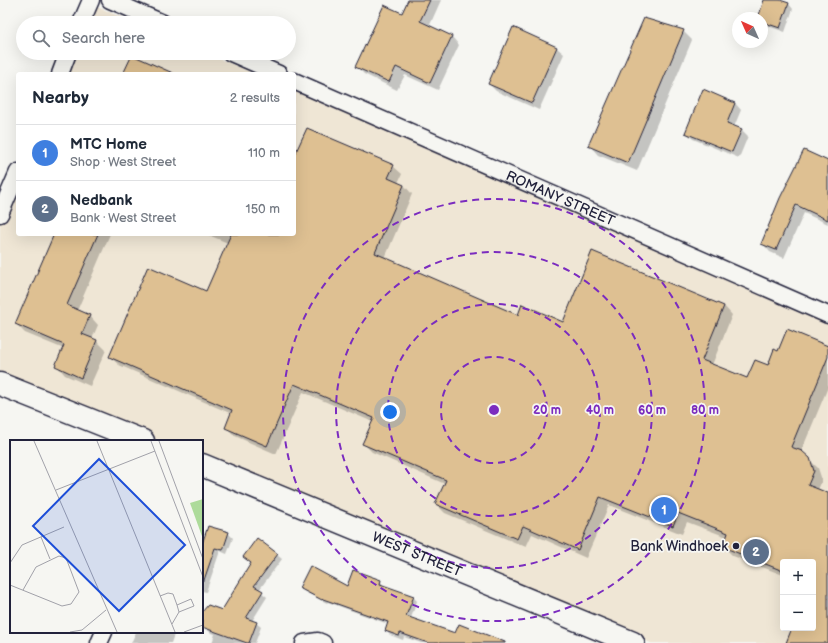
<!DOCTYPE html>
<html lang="en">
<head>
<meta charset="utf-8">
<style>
	:root { --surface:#fff; --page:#f2f2f3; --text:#1f2937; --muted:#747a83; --line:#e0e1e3; --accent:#b45309 }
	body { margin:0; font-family:"Balsamiq Sans",sans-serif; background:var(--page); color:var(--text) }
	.controls { position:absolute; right:12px; bottom:12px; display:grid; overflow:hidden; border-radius:4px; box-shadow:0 4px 16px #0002 }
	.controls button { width:36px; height:36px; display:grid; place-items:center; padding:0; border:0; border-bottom:1px solid var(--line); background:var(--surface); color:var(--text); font:20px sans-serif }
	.compass { position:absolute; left:732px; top:12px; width:36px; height:36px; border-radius:50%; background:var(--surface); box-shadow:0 4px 16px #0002; rotate:315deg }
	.you { position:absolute; left:390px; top:412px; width:14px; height:14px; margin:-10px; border:3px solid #fff; border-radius:50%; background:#1a73e8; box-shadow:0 0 0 6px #1a73e833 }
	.badge { display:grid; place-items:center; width:26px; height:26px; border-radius:50%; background:var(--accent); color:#fff; font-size:13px; font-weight:700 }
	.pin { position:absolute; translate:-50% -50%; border:2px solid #fff; box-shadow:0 1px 4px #0006 }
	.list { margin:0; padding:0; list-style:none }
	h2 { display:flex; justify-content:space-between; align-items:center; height:52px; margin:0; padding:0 16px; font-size:17px }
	h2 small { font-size:13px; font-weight:400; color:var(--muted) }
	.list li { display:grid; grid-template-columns:26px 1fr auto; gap:12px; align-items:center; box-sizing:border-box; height:56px; padding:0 16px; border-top:1px solid var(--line) }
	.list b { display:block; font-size:15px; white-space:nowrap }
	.list p { margin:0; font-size:13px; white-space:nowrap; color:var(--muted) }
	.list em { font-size:13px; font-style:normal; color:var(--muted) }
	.icon { flex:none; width:22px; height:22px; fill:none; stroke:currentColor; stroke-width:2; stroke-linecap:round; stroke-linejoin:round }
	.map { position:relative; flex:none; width:828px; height:643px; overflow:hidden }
	.search { position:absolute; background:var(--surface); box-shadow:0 4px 16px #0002; left:16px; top:16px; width:280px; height:44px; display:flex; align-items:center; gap:10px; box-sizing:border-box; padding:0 14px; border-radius:22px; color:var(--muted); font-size:15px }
	.panel { position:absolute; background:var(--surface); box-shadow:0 4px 16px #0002; left:16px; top:72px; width:280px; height:164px; border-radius:4px }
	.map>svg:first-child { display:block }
</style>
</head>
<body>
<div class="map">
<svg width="828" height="643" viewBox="0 0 828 643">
	<rect width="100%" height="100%" fill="#f6f6f2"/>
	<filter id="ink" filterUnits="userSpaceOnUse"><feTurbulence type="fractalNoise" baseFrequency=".025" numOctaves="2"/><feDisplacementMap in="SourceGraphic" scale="8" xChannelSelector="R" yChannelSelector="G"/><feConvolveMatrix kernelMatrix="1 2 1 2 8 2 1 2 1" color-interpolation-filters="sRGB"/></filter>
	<g filter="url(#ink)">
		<!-- built -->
		<path fill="#efe6d5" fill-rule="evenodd" d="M90,4l45,19h-53z
			M69,53h137l49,21h-195z
			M294,90l534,226v327h-177l-449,-178v-24h-59l-143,-57v-170l18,-42v62h276zM783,562h30v66h-30z"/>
		<!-- shadow -->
		<path fill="#0003" d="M409,0h32l-12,27 23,10 7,8 -21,45 -33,-15 -8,15 -33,-16 -8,-8 47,-52z
			M765,0h12l12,4 4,5 -8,23 -23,-8v-6h-3z
			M513,28l44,20 7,6 -25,56 -43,-19 -7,-7z
			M683,31l9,9 -55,131 -39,-16 -8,-9z
			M735,103l6,7 -7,17 8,3 6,6 -9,22 -46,-19 -7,-6z
			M294,159l99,7 9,8 -4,9 6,2 8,9 -27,64 134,58 45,7 160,-17 8,9 -20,50 36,14 20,-13 11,-14 49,-5v40l-27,65 17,16 4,12 -4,10 10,4v149h-41l6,-15h20v-66h-30v13l-50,-19 -9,-9 3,-10 -40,-15 -5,12 -73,-29 -23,53 -54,-24 -6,13 -81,-34 -9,-9 9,-20 -73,-32 -9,-9 10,-21 -70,-30 -27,62 -41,-18 -9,-9 6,-13 -113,-49 -9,-8 97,-65 21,-49 -22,-9h88z
			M828,162v62l-24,-11 -20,45 -14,-6 -8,-9z
			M55,234h55l-33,77 13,5 8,9 -6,14 5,2 9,9 -16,36 -25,-11 -8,-9 7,-17 -39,-16 -9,-9z
			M228,533l5,5 -6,16 -7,-3 -14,41 -4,-1v-44z
			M257,539l25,20 -23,31 8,7 -15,24 4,2 5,4 -6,16h-43l3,-9 -4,-1 -5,-5 16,-17 29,-47 -7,-7z
			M380,581l4,5 29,11 4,4 -6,17 45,16 35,9h-70l-17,-6 -1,3 -13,-5 -4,-4 2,-7 -60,-22 -1,1 -22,-11 -5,-5h48z
			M136,632h39l-4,11h-40z"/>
		<!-- building -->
		<path fill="#dec092" stroke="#22223b" d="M408,0h22l-10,21 32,15 -22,47 -34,-16 -7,15 -34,-15 29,-62 18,8z
			M764,0h16l9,3 -9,25 -18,-6v-4h-4z
			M644,18l40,12 -56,133 -40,-17z
			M513,27l44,20 -25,56 -44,-19z
			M132,55l43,19h-52z
			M703,89l32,14 -8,20 15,6 -10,23 -47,-19z
			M307,128l87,37 -6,13 16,7 -29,68 143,62 4,-11 41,18 29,-71 132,55 -22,54 45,18 8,-18 13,5 6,-16 4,2 9,-22 41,17v11l-37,90 11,4 8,7 4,13 -6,14 20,8v150h-42l6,-15h21v-66h-30v9l-60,-24 5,-14 -50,-20 -5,13 -73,-29 -22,53 -55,-24 -6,13 -82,-35 11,-24 -84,-36 12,-26 -80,-34 -27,62 -42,-18 7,-18 -123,-53 39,-91 58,25 25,-57h63v-78z
			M804,150l24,11v59l-32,-15 -20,45 -15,-6 19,-46z
			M54,234h44l-31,71 23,10 -8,19 15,6 -16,38 -26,-12 9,-21 -49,-21z
			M208,526l21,6 -6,18 -8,-2 -11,32h-2v-36z
			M257,538l21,16 -24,32 9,5 -17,27 11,4 -8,21h-2l-45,-16v-15l6,-7 14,5 29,-47 -8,-6z
			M310,566l37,20 6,-16 28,10 -1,4 34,12 -8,20 49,17 4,-9 46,18v1h-77l-28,-10 -1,3 -14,-5 3,-9 -65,-23 -1,1 -23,-12z"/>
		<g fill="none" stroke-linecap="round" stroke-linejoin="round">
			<defs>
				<g id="street">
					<path d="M110,0l53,23"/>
					<path d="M81,23l10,-23"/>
					<path d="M231,53l48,21"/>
					<path d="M60,74l8,-21"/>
					<path id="s1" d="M294,81l534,234"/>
					<path d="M0,214l18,-42"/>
					<path d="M99,643l5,-11"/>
					<path d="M304,643l14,-2 5,2"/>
				</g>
				<g id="secondary">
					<path d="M0,384l143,57"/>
					<path id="s2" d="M202,465l431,178"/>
				</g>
			</defs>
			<!-- street casing -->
			<use href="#street" stroke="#22223b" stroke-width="19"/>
			<!-- secondary casing -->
			<use href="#secondary" stroke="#22223b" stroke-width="25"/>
			<!-- street -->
			<use href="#street" stroke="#f6f6f2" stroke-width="16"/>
			<!-- secondary -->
			<use href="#secondary" stroke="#f6f6f2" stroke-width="22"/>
		</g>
	</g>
	<!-- distance rings -->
	<g fill="none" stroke="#7b2cbf" stroke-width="2" stroke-dasharray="7 5">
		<circle cx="494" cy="410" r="53"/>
		<circle cx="494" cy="410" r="106"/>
		<circle cx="494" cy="410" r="158"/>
		<circle cx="494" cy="410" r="211"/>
	</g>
	<!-- markers -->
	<circle fill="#22223b" stroke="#f6f6f2" stroke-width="1.5" cx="736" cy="546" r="4"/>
	<g text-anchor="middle" stroke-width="3.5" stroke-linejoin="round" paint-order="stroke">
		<!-- street labels -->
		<g font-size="14" fill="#22223b" stroke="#f6f6f2">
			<text dy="5" stroke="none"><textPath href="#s1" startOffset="291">ROMANY STREET</textPath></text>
			<text dy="5" stroke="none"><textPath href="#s2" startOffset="233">WEST STREET</textPath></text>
		</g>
		<!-- poi labels -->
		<g font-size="14" fill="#22223b" stroke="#f6f6f2" text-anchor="end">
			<text x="728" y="551">Bank Windhoek</text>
		</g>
	</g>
	<!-- overview -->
	<g transform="translate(10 440)">
		<rect width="193" height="193" fill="#f6f6f2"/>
		<path d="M193,59v40l-13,-36z" fill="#addb9a"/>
		<path fill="none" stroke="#a1a1a9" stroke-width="1" d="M24,1l83,191M87,1l78,191M141,1l52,136M149,1l44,118M46,50l99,-39M31,97l9,22M0,123l12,-18 42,-18M0,145l52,21 9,-2 8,-12 -13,-34 -7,-2 -23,11 -13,23M150,156l8,-3 5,1 4,11M162,184l7,-12 15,-6 -3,-7 -14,6 2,7M60,192l12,-2 24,-20M174,192l19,-7"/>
		<path fill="#1d4ed8" fill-opacity="0.15" stroke="#1d4ed8" stroke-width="2" d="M89,19l86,86 -66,66 -86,-85z"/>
		<rect width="193" height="193" fill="none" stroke="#22223b" stroke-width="2"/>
	</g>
	<circle cx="494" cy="410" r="6" fill="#7b2cbf" stroke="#f6f6f2" stroke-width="2"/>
	<g font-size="12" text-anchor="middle" font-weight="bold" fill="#7b2cbf" stroke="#f6f6f2" stroke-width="3.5" stroke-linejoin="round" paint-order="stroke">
		<text x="547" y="414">20 m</text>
		<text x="600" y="414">40 m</text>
		<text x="652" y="414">60 m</text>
		<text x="705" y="414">80 m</text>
	</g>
</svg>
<div class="controls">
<button>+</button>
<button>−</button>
</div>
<svg class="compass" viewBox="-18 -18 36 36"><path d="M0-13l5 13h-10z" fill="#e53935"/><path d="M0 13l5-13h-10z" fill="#747a83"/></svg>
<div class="you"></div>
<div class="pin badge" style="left:664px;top:510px;background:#3f7fe0">1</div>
<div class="pin badge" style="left:756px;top:552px;background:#5c6f8a">2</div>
<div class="search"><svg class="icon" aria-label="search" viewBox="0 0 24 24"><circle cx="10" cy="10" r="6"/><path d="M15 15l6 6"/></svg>Search here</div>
<section class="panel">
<h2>Nearby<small>2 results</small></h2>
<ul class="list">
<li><span class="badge" style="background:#3f7fe0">1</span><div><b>MTC Home</b><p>Shop · West Street</p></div><em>110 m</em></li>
<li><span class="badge" style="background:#5c6f8a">2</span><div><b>Nedbank</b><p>Bank · West Street</p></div><em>150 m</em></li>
</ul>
</section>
</div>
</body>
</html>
